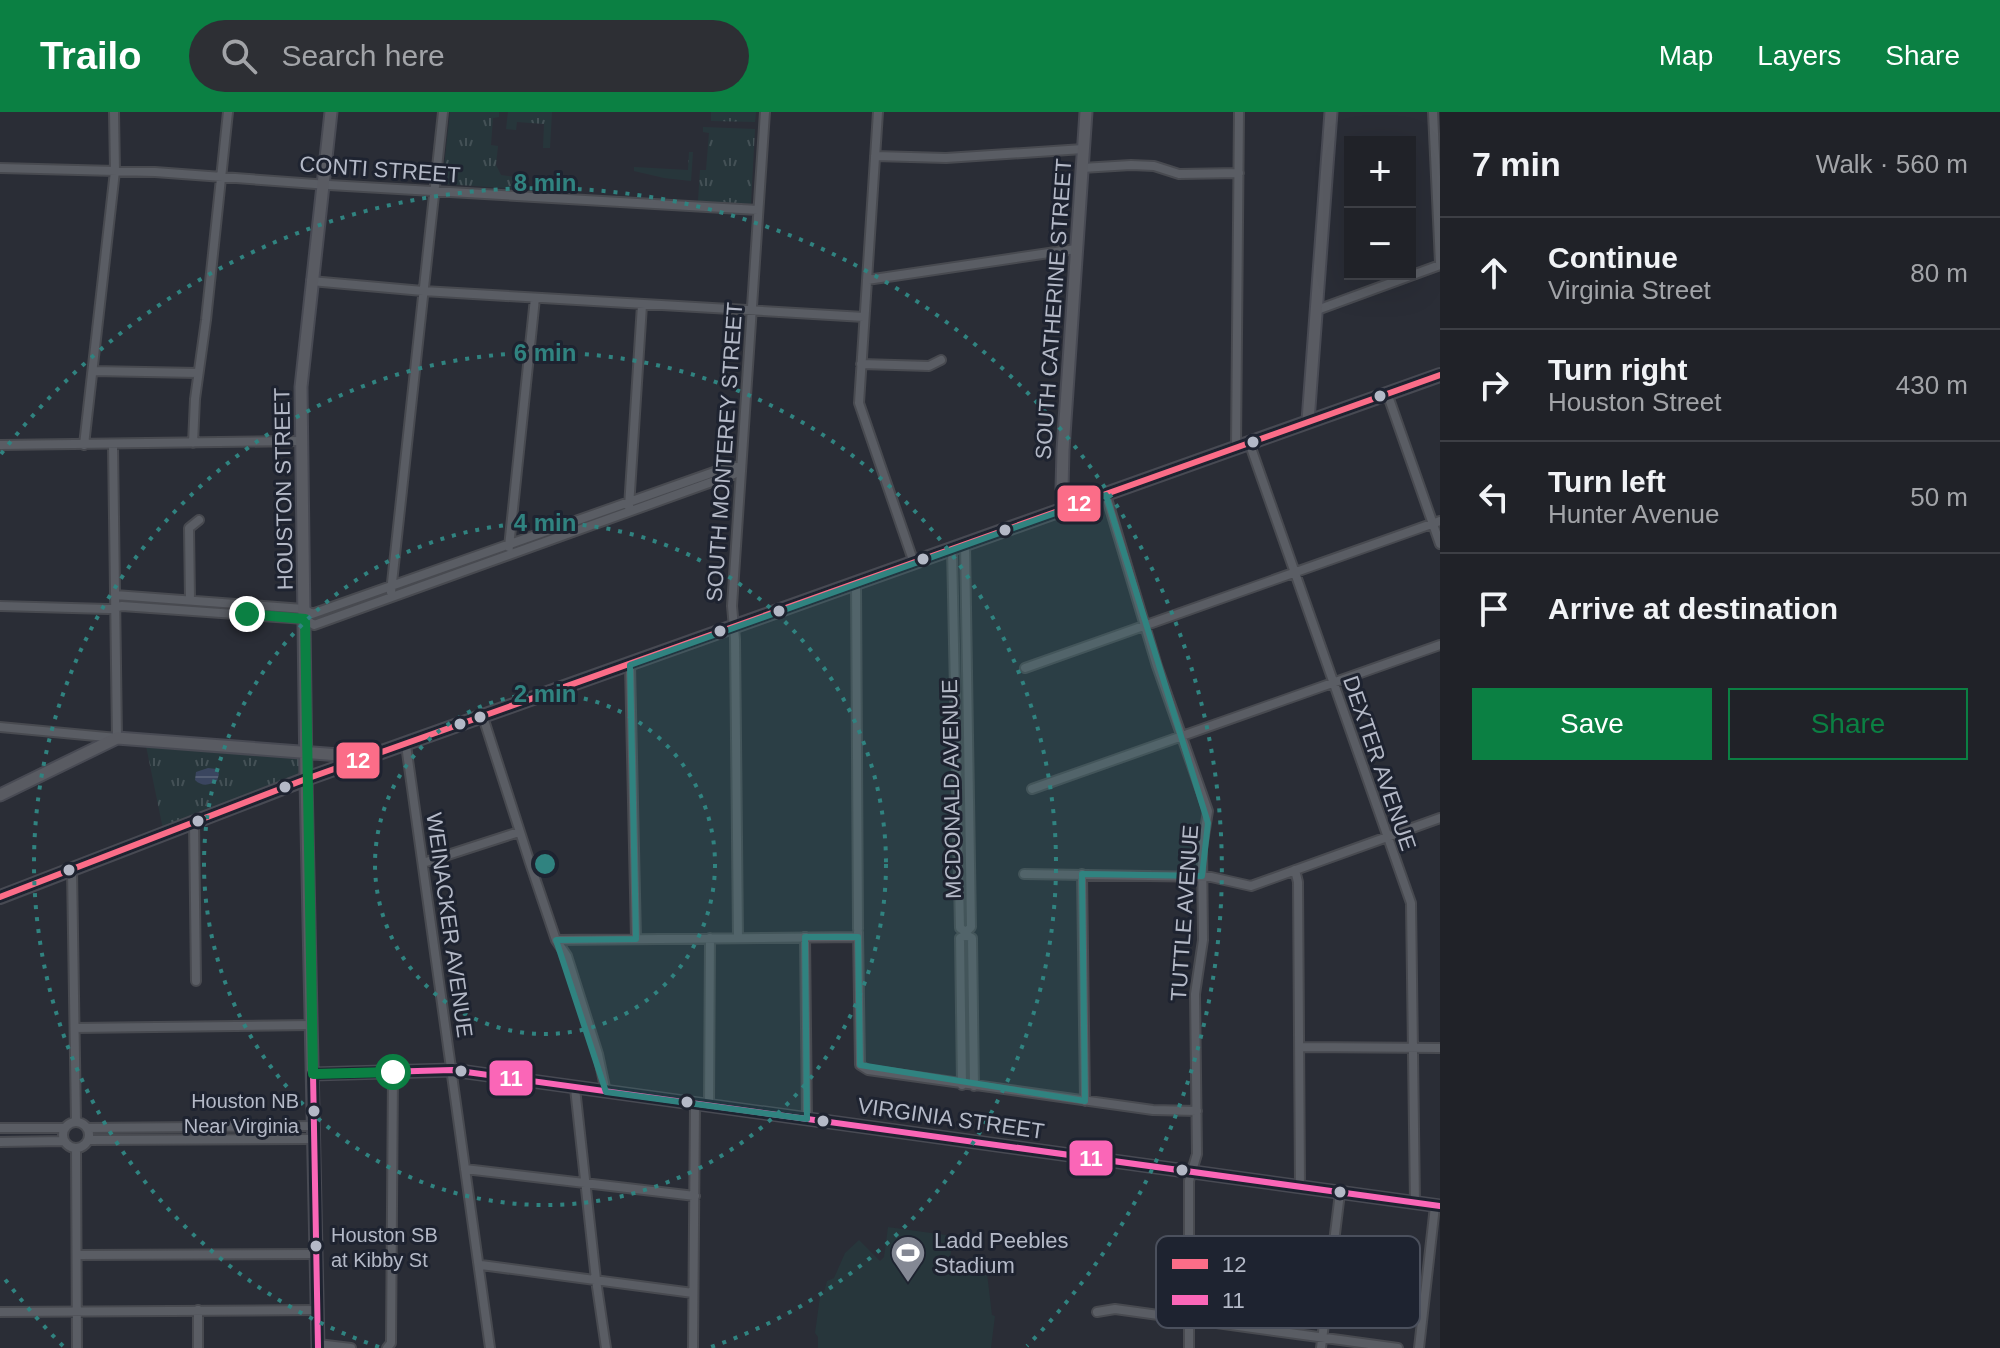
<!DOCTYPE html>
<html lang="en">
<head>
<meta charset="utf-8">
<style>
	:root { --surface:#202228; --page:#2d2f34; --text:#f1f3f6; --muted:#a2a4a8; --line:#3d3f45; --accent:#0b8043 }
	body { margin:0; font-family:Arial,sans-serif; background:var(--page); color:var(--text) }
	.controls { position:absolute; right:24px; top:24px; display:grid; overflow:hidden; border-radius:0px; box-shadow:0 8px 32px #0002 }
	.controls button { width:72px; height:72px; display:grid; place-items:center; padding:0; border:0; border-bottom:2px solid var(--line); background:var(--surface); color:var(--text); font:40px sans-serif }
	.stop { position:absolute; width:24px; height:24px; margin:-18px; border:6px solid #0b8043; border-radius:50%; background:#fff }
	.stop.end { background:#0b8043; border-color:#fff; box-shadow:0 2px 8px #0008 }
	.list { margin:0; padding:0; list-style:none }
	h2 { display:flex; justify-content:space-between; align-items:center; height:104px; margin:0; padding:0 32px; font-size:34px }
	h2 small { font-size:26px; font-weight:400; color:var(--muted) }
	.list li { display:grid; grid-template-columns:52px 1fr auto; gap:24px; align-items:center; box-sizing:border-box; height:112px; padding:0 32px; border-top:2px solid var(--line) }
	.list b { display:block; font-size:30px; white-space:nowrap }
	.list p { margin:0; font-size:26px; white-space:nowrap; color:var(--muted) }
	.list em { font-size:26px; font-style:normal; color:var(--muted) }
	.actions { display:flex; gap:16px; padding:24px 32px }
	.actions a { flex:1; padding:18px 0; border:2px solid var(--accent); border-radius:0px; text-align:center; font-size:28px; color:var(--accent) }
	.actions .main { background:var(--accent); color:#fff }
	.icon { flex:none; width:44px; height:44px; fill:none; stroke:currentColor; stroke-width:2; stroke-linecap:round; stroke-linejoin:round }
	.map { position:relative; flex:none; width:1440px; height:1236px; overflow:hidden }
	header { display:flex; align-items:center; gap:48px; box-sizing:border-box; height:112px; padding:0 40px; background:var(--accent); color:#fff }
	header strong { font-size:38px }
	nav { display:flex; gap:44px; margin-inline-start:auto; font-size:28px }
	.search { width:560px; height:72px; background:var(--page); display:flex; align-items:center; gap:20px; box-sizing:border-box; padding:0 28px; border-radius:44px; color:var(--muted); font-size:30px }
	main { display:flex }
	aside { flex:1; background:var(--surface) }
	.map>svg:first-child { display:block }
</style>
</head>
<body>
<header>
<strong>Trailo</strong>
<div class="search"><svg class="icon" aria-label="search" viewBox="0 0 24 24"><circle cx="10" cy="10" r="6"/><path d="M15 15l6 6"/></svg>Search here</div>
<nav><a>Map</a><a>Layers</a><a>Share</a></nav>
</header>
<main>
<div class="map">
<svg width="1440" height="1236" viewBox="0 0 1440 1236">
	<defs>
		<pattern id="grass-tufts" width="24" height="20" patternUnits="userSpaceOnUse" patternTransform="scale(2)"><rect width="24" height="20" fill="#27363b"/><path d="M3 7l-1-3M5 7V3M7 7l1-3M15 17l-1-3M17 17v-4M19 17l1-3" fill="none" stroke="#445156"/></pattern>
		<pattern id="water-rules" width="6" height="5" patternUnits="userSpaceOnUse" patternTransform="scale(2)"><rect width="6" height="5" fill="#3a455f"/><path d="M0 2.5h6" fill="none" stroke="#545e74"/></pattern>
	</defs>
	<rect width="100%" height="100%" fill="#2a2d36"/>
	<!-- grass -->
	<path fill="url(#grass-tufts)" d="M450,0h49v5l-6,1 -2,27 7,1 -2,19 5,10 20,3v11l-79,-5z
		M508,0h44l-2,36h-7l1,-24 -27,-2 -1,8 -10,-1z
		M711,0h45l-1,10 -44,-1z
		M703,15l52,2 -4,75 -53,-3 2,-31h6l3,-37 -6,-1z
		M689,40h4l-2,29 -27,-3 -30,-7v-4l54,3z
		M145,629l161,12v26l-142,55z"/>
	<!-- pitch -->
	<path fill="#27363b" d="M888,1115l65,9 -4,30 2,5 25,-16 11,18 5,42 3,1 -4,32h-173v-11l-3,-4 5,-37 4,-4 3,-11 7,-3 11,-25 14,-13 21,21 4,-4z"/>
	<!-- water -->
	<path fill="url(#water-rules)" d="M208,656l8,1 3,5 -2,7c-7,4 -15,6 -22,-1l1,-8z"/>
	<g fill="none" stroke-linecap="round" stroke-linejoin="round">
		<defs>
			<path id="street" d="M878,0l-19,291 55,160
				M1433,0l7,151
				M875,44l71,2 137,-9
				M0,56l155,4 174,13 429,25
				M1082,56l49,-3 23,1 25,8 60,-1
				M867,168l209,-31
				M311,169l112,10 441,26
				M1317,198l123,-45
				M861,252l68,2 12,-6
				M93,259l105,2
				M1387,281l53,151
				M1249,330l162,461 4,300
				M193,331l2,-44 11,-79 22,-208
				M0,333l301,-4
				M84,333l31,-274 -1,-59
				M1236,335l3,-335
				M1106,383l51,171 51,145 -6,37 1,92 -8,54 2,160 -8,27v167
				M629,395l13,-202
				M509,435l26,-249
				M952,437l8,379 6,4 5,-5 -6,-383
				M856,472l2,345
				M391,480l52,-480
				M115,483l189,14 8,5 419,-148 9,2
				M190,488l-1,-72 10,-8
				M0,494l108,3 14,-3 183,13 9,6 420,-151 2,-6
				M630,553l6,274
				M1025,556l415,-147
				M483,605l47,146 26,77 11,16 31,98 8,38
				M0,615l117,11 -4,-293
				M406,633l84,603
				M1032,677l408,-144
				M194,710l2,159
				M423,751l96,-31
				M72,758l4,251
				M1295,758l3,12 2,305
				M1024,762l187,3 40,9 189,-68
				M1082,762l3,227
				M858,820l2,133 8,5 285,40 44,1
				M805,825l2,182
				M738,826l-3,-299 -3,-33 33,-494
				M556,828l302,-3
				M75,916l237,-3
				M1300,935l140,1
				M962,973l-2,-147 6,-3 6,3 2,148
				M575,976l21,192 10,68
				M709,994l1,-168
				M63 1023a13 13 0 1 1 26 0a13 13 0 1 1-26 0Z
				M0,1016h64
				M87,1016l227,-2
				M88,1028l226,-1
				M0,1030l64,-1
				M76,1036l1,200
				M465,1057l230,27
				M77,1143l239,-1
				M481,1153l212,28
				M0,1200l317,-2
				M1097,1200l18,-3 283,39
				M318,1232l33,4
				M198,1236v-38
				M387,1236l4,-5 2,-271
				M693,1236l2,-244
				M1321,1236l19,-155
				M1419,1236l16,-142"/>
			<path id="secondary" d="M1308,309l23,-309
				M1067,397l-5,-21 1,-38 23,-338
				M0,683l117,-57 249,19
				M313,962l139,-4 988,136
				M318,1236l-12,-569 -5,-392 30,-275"/>
			<path id="primary" d="M0,785l306,-118 1134,-404"/>
		</defs>
		<!-- street casing -->
		<use href="#street" stroke="#484a50" stroke-width="12"/>
		<!-- secondary casing -->
		<use href="#secondary" stroke="#484a53" stroke-width="15"/>
		<!-- primary casing -->
		<use href="#primary" stroke="#484a53" stroke-width="16"/>
		<!-- street -->
		<use href="#street" stroke="#5a5d64" stroke-width="8"/>
		<!-- secondary -->
		<use href="#secondary" stroke="#595b62" stroke-width="11"/>
		<!-- primary -->
		<use href="#primary" stroke="#5c5f66" stroke-width="12"/>
		<defs>
			<path id="bus-1" d="M0,785l306,-118 1134,-404"/>
			<path id="bus-2" d="M318,1236l-5,-274 139,-4 988,136"/>
		</defs>
		<!-- bus-1 casing -->
		<use href="#bus-1" stroke="#1e2330" stroke-width="12"/>
		<!-- bus-2 casing -->
		<use href="#bus-2" stroke="#1e2330" stroke-width="12"/>
		<!-- bus-1 -->
		<use href="#bus-1" stroke="#fb6d88" stroke-width="6"/>
		<!-- bus-2 -->
		<use href="#bus-2" stroke="#fa66b7" stroke-width="6"/>
	</g>
	<g fill="none" stroke-linecap="round" stroke-linejoin="round">
		<!-- route -->
		<path stroke="#0b8043" stroke-width="10" d="M247,502l58,5 8,455 80,-2"/>
	</g>
	<!-- marked area -->
	<path fill="#308380" fill-opacity="0.2" stroke="#308380" stroke-width="6" stroke-linejoin="round" d="M1106,383l102,328 -6,53 -120,-2 3,227 -225,-36 -2,-128h-53l2,182 -201,-27 -50,-152 80,-1 -6,-274z"/>
	<!-- distance rings -->
	<g fill="none" stroke="#308380" stroke-width="4" stroke-dasharray="4 8">
		<circle cx="545" cy="752" r="170"/>
		<circle cx="545" cy="752" r="341"/>
		<path d="M379 1235A511 511 0 1 1 711 1235"/>
		<path d="M63 1234A681 681 0 0 1 1 1162M1 342A681 681 0 1 1 1027 1234"/>
	</g>
	<!-- icons -->
	<defs>
		<symbol id="stadium-pin" viewBox="-11 -11 22 30"><path d="M0 17L-7.5 6A9.5 9.5 0 1 1 7.5 6Z" fill="#848894" stroke="#1e2330"/><path d="M0-5a6.5 5 0 1 0 0 10a6.5 5 0 1 0 0-10ZM-3.5-1.8h7v3.6h-7Z" fill="#fff"/></symbol>
	</defs>
	<g fill-rule="evenodd">
		<use href="#stadium-pin" x="888" y="1121" width="40" height="54"/>
	</g>
	<!-- markers -->
	<g fill="#b4b9c7" stroke="#1e2330" stroke-width="3">
		<circle cx="1380" cy="284" r="7"/>
		<circle cx="1253" cy="330" r="7"/>
		<circle cx="1005" cy="418" r="7"/>
		<circle cx="923" cy="447" r="7"/>
		<circle cx="779" cy="499" r="7"/>
		<circle cx="720" cy="519" r="7"/>
		<circle cx="480" cy="605" r="7"/>
		<circle cx="460" cy="612" r="7"/>
		<circle cx="285" cy="675" r="7"/>
		<circle cx="198" cy="709" r="7"/>
		<circle cx="69" cy="758" r="7"/>
		<circle cx="461" cy="959" r="7"/>
		<circle cx="687" cy="990" r="7"/>
		<circle cx="314" cy="999" r="7"/>
		<circle cx="823" cy="1009" r="7"/>
		<circle cx="1182" cy="1058" r="7"/>
		<circle cx="1340" cy="1080" r="7"/>
		<circle cx="316" cy="1134" r="7"/>
	</g>
	<g text-anchor="middle" stroke-width="6" stroke-linejoin="round" paint-order="stroke">
		<!-- bus labels -->
		<g font-size="20" fill="#b4b9c7" stroke="#1e2330" text-anchor="end">
			<text x="299" y="996">Houston NB<tspan x="299" dy="25">Near Virginia</tspan></text>
			<text x="331" y="1130" text-anchor="start">Houston SB<tspan x="331" dy="25">at Kibby St</tspan></text>
		</g>
		<!-- street labels -->
		<g font-size="22" fill="#b4b9c7" stroke="#1e2330">
			<text transform="translate(380 57) rotate(4)" y="8">CONTI STREET</text>
			<text transform="translate(1053 197) rotate(-86)" y="8">SOUTH CATHERINE STREET</text>
			<text transform="translate(724 340) rotate(-86)" y="8">SOUTH MONTEREY STREET</text>
			<text transform="translate(283 377) rotate(-91)" y="8">HOUSTON STREET</text>
			<text transform="translate(1380 651) rotate(71)" y="8">DEXTER AVENUE</text>
			<text transform="translate(951 677) rotate(-91)" y="8">MCDONALD AVENUE</text>
			<text transform="translate(1184 801) rotate(-86)" y="8">TUTTLE AVENUE</text>
			<text transform="translate(450 813) rotate(82)" y="8">WEINACKER AVENUE</text>
			<text transform="translate(951 1006) rotate(8)" y="8">VIRGINIA STREET</text>
		</g>
		<!-- poi labels -->
		<g font-size="22" fill="#b4b9c7" stroke="#1e2330" text-anchor="start">
			<text x="934" y="1136">Ladd Peebles<tspan x="934" dy="25">Stadium</tspan></text>
		</g>
	</g>
	<!-- legend -->
	<rect x="1156" y="1124" width="264" height="92" rx="12" fill="#1e2330" stroke="#4b505d" stroke-width="2"/>
	<rect x="1172" y="1147" width="36" height="10" fill="#fb6d88"/>
	<rect x="1172" y="1183" width="36" height="10" fill="#fa66b7"/>
	<g font-size="22" fill="#b4b9c7">
		<text x="1222" y="1160">12</text>
		<text x="1222" y="1196">11</text>
	</g>
	<circle cx="545" cy="752" r="12" fill="#308380" stroke="#1e2330" stroke-width="4"/>
	<g font-size="24" text-anchor="middle" font-weight="bold" fill="#308380" stroke="#1e2330" stroke-width="6" stroke-linejoin="round" paint-order="stroke">
		<text x="545" y="79">8 min</text>
		<text x="545" y="249">6 min</text>
		<text x="545" y="419">4 min</text>
		<text x="545" y="590">2 min</text>
	</g>
	<g stroke="#1e2330" stroke-width="3">
		<rect x="1056" y="372" width="46" height="39" rx="8" fill="#fb6d88"/>
		<rect x="335" y="629" width="46" height="39" rx="8" fill="#fb6d88"/>
		<rect x="488" y="947" width="46" height="38" rx="8" fill="#fa66b7"/>
		<rect x="1068" y="1027" width="46" height="38" rx="8" fill="#fa66b7"/>
	</g>
	<g font-size="22" text-anchor="middle" font-weight="bold" fill="#fff">
		<text x="1079" y="399">12</text>
		<text x="358" y="656">12</text>
		<text x="511" y="974">11</text>
		<text x="1091" y="1054">11</text>
	</g>
</svg>
<div class="controls">
<button>+</button>
<button>−</button>
</div>
<div class="stop" style="left:393px;top:960px"></div>
<div class="stop end" style="left:247px;top:502px"></div>
</div>
<aside>
<h2>7 min<small>Walk · 560 m</small></h2>
<ul class="list">
<li><svg class="icon" aria-label="ahead" viewBox="0 0 24 24"><path d="M12 20V5M6 11l6-6 6 6"/></svg><div><b>Continue</b><p>Virginia Street</p></div><em>80 m</em></li>
<li><svg class="icon" aria-label="right" viewBox="0 0 24 24"><path d="M7 20v-9h11M14 6l5 5-5 5"/></svg><div><b>Turn right</b><p>Houston Street</p></div><em>430 m</em></li>
<li><svg class="icon" aria-label="left" viewBox="0 0 24 24"><path d="M17 20v-9H6M10 6l-5 5 5 5"/></svg><div><b>Turn left</b><p>Hunter Avenue</p></div><em>50 m</em></li>
<li><svg class="icon" aria-label="arrive" viewBox="0 0 24 24"><path d="M6 21V4h12l-3 4 3 4H6"/></svg><div><b>Arrive at destination</b></div></li>
</ul>
<div class="actions"><a class="main">Save</a><a>Share</a></div>
</aside>
</main>
</body>
</html>
